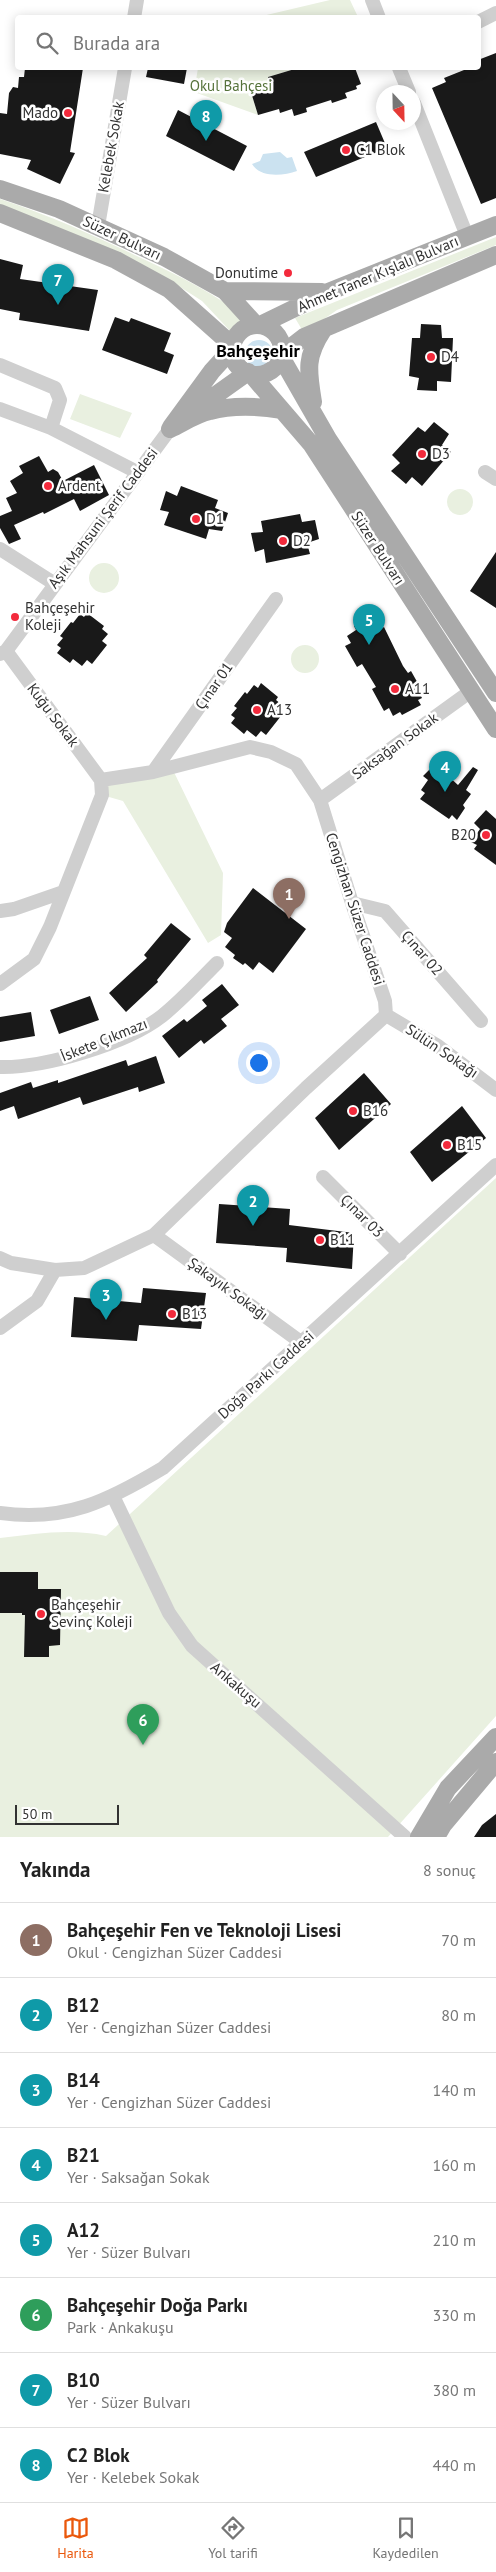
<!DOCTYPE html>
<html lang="tr">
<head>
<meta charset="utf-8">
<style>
	:root { --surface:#fff; --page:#f6f6f6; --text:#222; --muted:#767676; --line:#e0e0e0; --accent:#ea580c }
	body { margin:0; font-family:"PT Sans",sans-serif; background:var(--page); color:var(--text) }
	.compass { position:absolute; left:376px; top:85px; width:45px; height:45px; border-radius:50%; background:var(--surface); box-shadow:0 2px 12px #0003; rotate:158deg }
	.scale { position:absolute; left:15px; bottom:12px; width:104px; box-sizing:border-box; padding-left:5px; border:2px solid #323232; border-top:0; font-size:14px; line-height:18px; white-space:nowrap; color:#323232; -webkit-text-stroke:4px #fff; paint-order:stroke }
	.you { position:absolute; left:258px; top:1062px; width:18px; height:18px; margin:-12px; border:4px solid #fff; border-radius:50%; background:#1a73e8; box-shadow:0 0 0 8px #1a73e833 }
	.badge { display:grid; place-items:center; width:32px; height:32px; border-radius:50%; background:var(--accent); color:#fff; font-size:16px; font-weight:700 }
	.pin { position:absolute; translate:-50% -41px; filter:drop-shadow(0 1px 2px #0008) }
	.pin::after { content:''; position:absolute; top:26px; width:18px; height:15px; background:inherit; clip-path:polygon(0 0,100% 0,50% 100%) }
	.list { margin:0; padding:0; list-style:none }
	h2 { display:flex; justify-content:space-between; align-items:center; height:65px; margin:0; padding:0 20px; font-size:21px }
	h2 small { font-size:16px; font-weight:400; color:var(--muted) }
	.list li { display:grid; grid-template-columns:32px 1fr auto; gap:15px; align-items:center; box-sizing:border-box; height:75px; padding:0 20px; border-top:1px solid var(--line) }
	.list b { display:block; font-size:19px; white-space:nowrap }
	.list p { margin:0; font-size:16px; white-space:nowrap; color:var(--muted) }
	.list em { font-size:16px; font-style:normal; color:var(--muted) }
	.icon { flex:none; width:28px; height:28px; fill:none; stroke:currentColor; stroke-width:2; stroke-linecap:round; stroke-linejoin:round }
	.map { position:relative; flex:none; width:496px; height:1837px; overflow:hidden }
	.search { position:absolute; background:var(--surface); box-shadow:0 2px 12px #0003; left:15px; right:15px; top:15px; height:55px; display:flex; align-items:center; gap:12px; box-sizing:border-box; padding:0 18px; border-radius:5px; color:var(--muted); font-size:19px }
	.sheet { height:665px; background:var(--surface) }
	nav { display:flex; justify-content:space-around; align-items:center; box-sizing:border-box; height:70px; border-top:1px solid var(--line); background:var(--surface); font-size:14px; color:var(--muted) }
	nav a { display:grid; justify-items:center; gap:2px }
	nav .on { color:var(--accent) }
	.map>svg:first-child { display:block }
</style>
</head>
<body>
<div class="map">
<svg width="496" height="1837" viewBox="0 0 496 1837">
	<rect width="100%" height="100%" fill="#fff"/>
	<!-- green -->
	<path fill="#e9f0e0" d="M330,0h20l8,17h-100z
		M198,68h100l-30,9 1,5 -19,7 8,26 -64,-23z
		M0,199c49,16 95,37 141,59 39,18 75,36 109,63l-17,13 -31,-33 -39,-25 -163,-68z
		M496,237v8l-159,65 -33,23 -9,-15z
		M80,394l52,19 -12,25 -50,-19z
		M447 502a13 13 0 1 1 26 0a13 13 0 1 1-26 0Z
		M89 578a15 15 0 1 1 30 0a15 15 0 1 1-30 0Z
		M291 659a14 14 0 1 1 28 0a14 14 0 1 1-28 0Z
		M171,766l52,107 -2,62 -13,8 -85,-142 -21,-6 -1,-15z
		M496,1178v538l-108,121h-388v-299c36,-4 70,-10 106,-2z"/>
	<!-- water -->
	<path fill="#cbe2f0" d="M280,152l7,6 5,-1 5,14c-14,5 -37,7 -45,-7l8,-3 3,-7z
		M245 354a14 14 0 1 1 28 0a14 14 0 1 1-28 0Z"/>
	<!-- building -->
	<path fill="#191919" d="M496,53v145l-15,6 -49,-116 14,-6 -2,-4 25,-10h9v-8z
		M25,68h58l-13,84 5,1 -15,31 -33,-15 4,-9 -31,-6v-41l7,1 2,-21 4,-6 5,1 1,-11h5z
		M148,68h39l-3,16 -38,-7z
		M298,68h57l6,16 -5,2 1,3 -12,4 2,5 -15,5 -1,-3 -25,8 1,4 -13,4 -2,-7 -12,4 -1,-4 -21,6 -8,-26 20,-7 -2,-5z
		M178,110l69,36 -13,25 -68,-35z
		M376,122l11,26 -71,29 -12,-25z
		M0,259l23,6 -3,14 78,11 -9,41 -70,-11 1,-7 -20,-4z
		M115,317l14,5 2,-4 40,15 -7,18 10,4 -7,19 -65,-24z
		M421,324l20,1 1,13h11l-2,44 -14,-1v10l-20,-1 2,-12 -10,-2 3,-38h8z
		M434,422l15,12 -7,11 9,7 -29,34 -10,-9 -6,7 -15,-13 9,-8 -8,-8 26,-28 7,5z
		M39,456l9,16 5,-3 5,3 5,9 31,-16 15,30 -29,16 -6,-12 -30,15 -1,-2 -29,13 7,14 -12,5 -9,-16v-12l12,-5 -6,-13 11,-5 -7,-12 13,-8 -4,-7z
		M181,486l37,14 -3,8 13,5 -6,18 -13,-2 -3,10 -42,-14 5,-13 -9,-2 6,-19 11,5z
		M300,514l2,8 13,-2 4,19 -12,4 3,11 -44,9 -2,-14 -9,3 -4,-19 12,-1 -2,-11z
		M496,552v56l-26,-17z
		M87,613l17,13 -2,3 6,5 -6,7 5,4 -15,19 -5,-4 -5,6 -9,-7 -3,4 -13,-10 4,-5 -4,-3 6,-7 -3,-2 11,-14 2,1 7,-9 4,3z
		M369,617l3,6 4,-2 5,8 3,-2 19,39 5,7 3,-2 9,16 -3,1 5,10 -4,2 3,5 -19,10 -2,-3 -7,4 -4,-8 -5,3 -12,-22 4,-2 -14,-23 -5,3 -12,-21 6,-3 -4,-7 9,-6 -2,-4z
		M261,683l17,14 -2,3 6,5 -6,7 5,4 -15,19 -5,-4 -5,6 -9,-7 -3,4 -13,-11 4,-5 -4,-3 6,-7 -3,-2 11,-14 2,2 7,-9 4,3z
		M435,764l23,21 15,-18 5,3 -12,20 5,4 -8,11 2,3 -8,12 -5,-5 -3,4 -29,-20 5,-6 -4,-3 7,-10 -5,-4z
		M486,810l10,9v46l-22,-16 3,-4 -6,-3 9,-13 -6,-6z
		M253,888l53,41 -33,44 -14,-11 -6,8 -8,-7 -2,2 -10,-7 2,-3 -10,-8 7,-9 -8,-6 3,-9z
		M171,923l20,16 -34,41 1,2 -32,30 -17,-19 38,-35 -3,-3z
		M222,984l17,21 -18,14 6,7 -23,18 -3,-4 -22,18 -17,-22 22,-17 3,3 20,-16 -5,-6z
		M90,996l9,24 -40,14 -9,-24z
		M31,1012l4,24 -35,6v-25z
		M156,1056l9,27 -26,9 -1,-5 -55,18 -3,-8 -62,22 -4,-13 -14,5v-18l31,-11 2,6 25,-8v3l68,-23 2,6z
		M364,1073l27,31 -52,46 -24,-32z
		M462,1106l24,32 -54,44 -22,-30z
		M219,1204l71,5 -1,16 65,8 -2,36 -66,-7 1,-14 -71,-5z
		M143,1288l63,5 -5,36 -62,-4 -2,16 -66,-4 3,-40 67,6z
		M0,1572h38v17h23l-1,56 -11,1v11h-25l1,-42h-3v-2h-22z
		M496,1814v23h-22l8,-12z"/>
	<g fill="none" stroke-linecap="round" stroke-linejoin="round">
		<!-- minor -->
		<path stroke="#cfcfcf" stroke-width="14" d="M372,0l7,18
			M134,18l3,-18
			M478,22l18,-9
			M399,68l10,24
			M414,103l53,133
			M98,226l27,-158
			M0,365l55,23 5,12 -9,28
			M0,409l51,19 86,44
			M485,472l11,7
			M0,549l55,35
			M6,651l95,129
			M0,654l6,-3 164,-222
			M153,772l123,-173
			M320,800l151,-109
			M352,903l33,8 96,110
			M0,911l14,-2 49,-17
			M0,984l34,-25 16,-32 52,-132 -1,-15
			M386,1015l52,31 58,44
			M0,1067c44,1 126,-23 162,-51 19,-15 37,-35 55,-53
			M323,1177l77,77
			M154,1235l148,108
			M0,1258l11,5 44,7 29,-2 70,-33 152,-147 80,-73 -1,-14 -33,-98 -32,-103 -24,-36 -25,-12 -21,-5 -97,25 -52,8
			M0,1328l37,-27 18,-31
			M113,1496l56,117 23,33 213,191
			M0,1513c66,9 108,-12 163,-45l333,-303"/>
		<!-- major -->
		<path stroke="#aaa" stroke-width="18" d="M0,189l59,20 105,48 61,34 31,34
			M0,213l116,47 53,29 64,57
			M225,291l97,1
			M260,325l68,-33 168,-67
			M232 350a25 25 0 1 1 50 0a25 25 0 1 1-50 0Z
			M282,354l22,-17 192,-82
			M281,357l47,82 168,254
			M251,374l61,71 184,284
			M313,402c-5,-31 -8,-45 10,-72
			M192,412l56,-40
			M171,427l41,-56 20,-22
			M170,429c13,-6 26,-15 40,-18 21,-6 50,-5 71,-1
			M419,1837l29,-49 48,-51
			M436,1837l7,-12 53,-63"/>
	</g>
	<!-- markers -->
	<g fill="#f32a3c" stroke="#fff" stroke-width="2">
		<circle cx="68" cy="113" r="5"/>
		<circle cx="346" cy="150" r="5"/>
		<circle cx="288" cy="273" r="5"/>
		<circle cx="431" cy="357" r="5"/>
		<circle cx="422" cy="454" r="5"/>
		<circle cx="48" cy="486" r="5"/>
		<circle cx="196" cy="519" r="5"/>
		<circle cx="283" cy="541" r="5"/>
		<circle cx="15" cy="617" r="5"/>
		<circle cx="395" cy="689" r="5"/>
		<circle cx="257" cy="710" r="5"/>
		<circle cx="486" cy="835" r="5"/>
		<circle cx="353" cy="1111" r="5"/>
		<circle cx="447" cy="1145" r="5"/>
		<circle cx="320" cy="1240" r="5"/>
		<circle cx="172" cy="1314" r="5"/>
		<circle cx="41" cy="1614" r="5"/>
	</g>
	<g text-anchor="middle" stroke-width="5" stroke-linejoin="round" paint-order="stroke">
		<!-- park labels -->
		<g font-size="15" fill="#56733b" stroke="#fff">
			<text x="231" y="91">Okul Bahçesi</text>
		</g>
		<!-- poi labels -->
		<g font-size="15" fill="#323232" stroke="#fff" text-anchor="start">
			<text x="58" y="118" text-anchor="end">Mado</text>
			<text x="356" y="155">C1 Blok</text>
			<text x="278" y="278" text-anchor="end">Donutime</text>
			<text x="441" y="362">D4</text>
			<text x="432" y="459">D3</text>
			<text x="58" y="491">Ardent</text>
			<text x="206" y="524">D1</text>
			<text x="293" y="546">D2</text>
			<text x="25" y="613">Bahçeşehir<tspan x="25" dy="17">Koleji</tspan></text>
			<text x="405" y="694">A11</text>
			<text x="267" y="715">A13</text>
			<text x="476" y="840" text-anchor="end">B20</text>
			<text x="363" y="1116">B16</text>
			<text x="457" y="1150">B15</text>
			<text x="330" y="1245">B11</text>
			<text x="182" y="1319">B13</text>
			<text x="51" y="1610">Bahçeşehir<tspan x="51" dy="17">Sevinç Koleji</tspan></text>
		</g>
		<!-- street labels -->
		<g font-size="15" fill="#323232" stroke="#fff">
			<text transform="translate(111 147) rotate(-80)" y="5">Kelebek Sokak</text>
			<text transform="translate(122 238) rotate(25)" y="5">Süzer Bulvarı</text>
			<text transform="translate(378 274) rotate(-23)" y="5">Ahmet Taner Kışlalı Bulvarı</text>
			<text transform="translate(103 518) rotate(-53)" y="5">Aşık Mahsuni Şerif Caddesi</text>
			<text transform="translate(378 548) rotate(57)" y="5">Süzer Bulvarı</text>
			<text transform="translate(214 686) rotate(-55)" y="5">Çınar 01</text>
			<text transform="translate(53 715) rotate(53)" y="5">Kuğu Sokak</text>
			<text transform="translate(395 746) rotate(-36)" y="5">Saksağan Sokak</text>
			<text transform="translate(355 909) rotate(72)" y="5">Cengizhan Süzer Caddesi</text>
			<text transform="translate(422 953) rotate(49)" y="5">Çınar 02</text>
			<text transform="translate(104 1040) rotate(-22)" y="5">İskete Çıkmazı</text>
			<text transform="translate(442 1051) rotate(34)" y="5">Sülün Sokağı</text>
			<text transform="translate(362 1216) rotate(45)" y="5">Çınar 03</text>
			<text transform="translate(228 1289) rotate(36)" y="5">Şakayık Sokağı</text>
			<text transform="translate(266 1375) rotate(-42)" y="5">Doğa Parkı Caddesi</text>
			<text transform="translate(236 1685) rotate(41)" y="5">Ankakuşu</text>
		</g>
		<!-- quarter labels -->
		<g font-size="18" font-weight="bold" fill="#000" stroke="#fff">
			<text x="258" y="357">Bahçeşehir</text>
		</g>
	</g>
</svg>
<svg class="compass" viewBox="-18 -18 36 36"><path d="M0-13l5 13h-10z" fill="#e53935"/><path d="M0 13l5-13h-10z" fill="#767676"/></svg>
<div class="scale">50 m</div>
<div class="you"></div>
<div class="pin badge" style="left:289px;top:919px;background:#8d6e63">1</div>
<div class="pin badge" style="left:253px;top:1226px;background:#0f9aa8">2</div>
<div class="pin badge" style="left:106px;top:1320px;background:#0f9aa8">3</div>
<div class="pin badge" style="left:445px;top:792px;background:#0f9aa8">4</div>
<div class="pin badge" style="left:369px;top:645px;background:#0f9aa8">5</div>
<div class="pin badge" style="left:143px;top:1745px;background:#2e9e5b">6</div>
<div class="pin badge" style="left:58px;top:305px;background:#0f9aa8">7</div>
<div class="pin badge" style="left:206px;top:141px;background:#0f9aa8">8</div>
<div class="search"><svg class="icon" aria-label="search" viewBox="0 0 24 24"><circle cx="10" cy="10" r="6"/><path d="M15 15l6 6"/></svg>Burada ara</div>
</div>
<section class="sheet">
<h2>Yakında<small>8 sonuç</small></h2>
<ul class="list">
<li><span class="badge" style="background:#8d6e63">1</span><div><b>Bahçeşehir Fen ve Teknoloji Lisesi</b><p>Okul · Cengizhan Süzer Caddesi</p></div><em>70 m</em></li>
<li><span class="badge" style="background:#0f9aa8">2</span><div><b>B12</b><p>Yer · Cengizhan Süzer Caddesi</p></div><em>80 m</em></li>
<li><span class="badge" style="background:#0f9aa8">3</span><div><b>B14</b><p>Yer · Cengizhan Süzer Caddesi</p></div><em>140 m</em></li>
<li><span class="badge" style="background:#0f9aa8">4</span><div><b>B21</b><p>Yer · Saksağan Sokak</p></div><em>160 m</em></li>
<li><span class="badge" style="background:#0f9aa8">5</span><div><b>A12</b><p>Yer · Süzer Bulvarı</p></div><em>210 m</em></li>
<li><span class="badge" style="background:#2e9e5b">6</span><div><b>Bahçeşehir Doğa Parkı</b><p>Park · Ankakuşu</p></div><em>330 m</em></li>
<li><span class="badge" style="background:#0f9aa8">7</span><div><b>B10</b><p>Yer · Süzer Bulvarı</p></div><em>380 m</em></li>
<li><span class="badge" style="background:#0f9aa8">8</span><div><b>C2 Blok</b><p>Yer · Kelebek Sokak</p></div><em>440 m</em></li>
</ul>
</section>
<nav>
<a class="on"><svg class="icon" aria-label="map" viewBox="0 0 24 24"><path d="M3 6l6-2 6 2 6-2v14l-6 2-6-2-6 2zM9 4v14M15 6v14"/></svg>Harita</a>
<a><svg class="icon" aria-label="directions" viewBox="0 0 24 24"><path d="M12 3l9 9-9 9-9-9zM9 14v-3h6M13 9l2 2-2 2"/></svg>Yol tarifi</a>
<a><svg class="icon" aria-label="saved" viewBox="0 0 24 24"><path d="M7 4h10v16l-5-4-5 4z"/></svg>Kaydedilen</a>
</nav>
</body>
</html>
